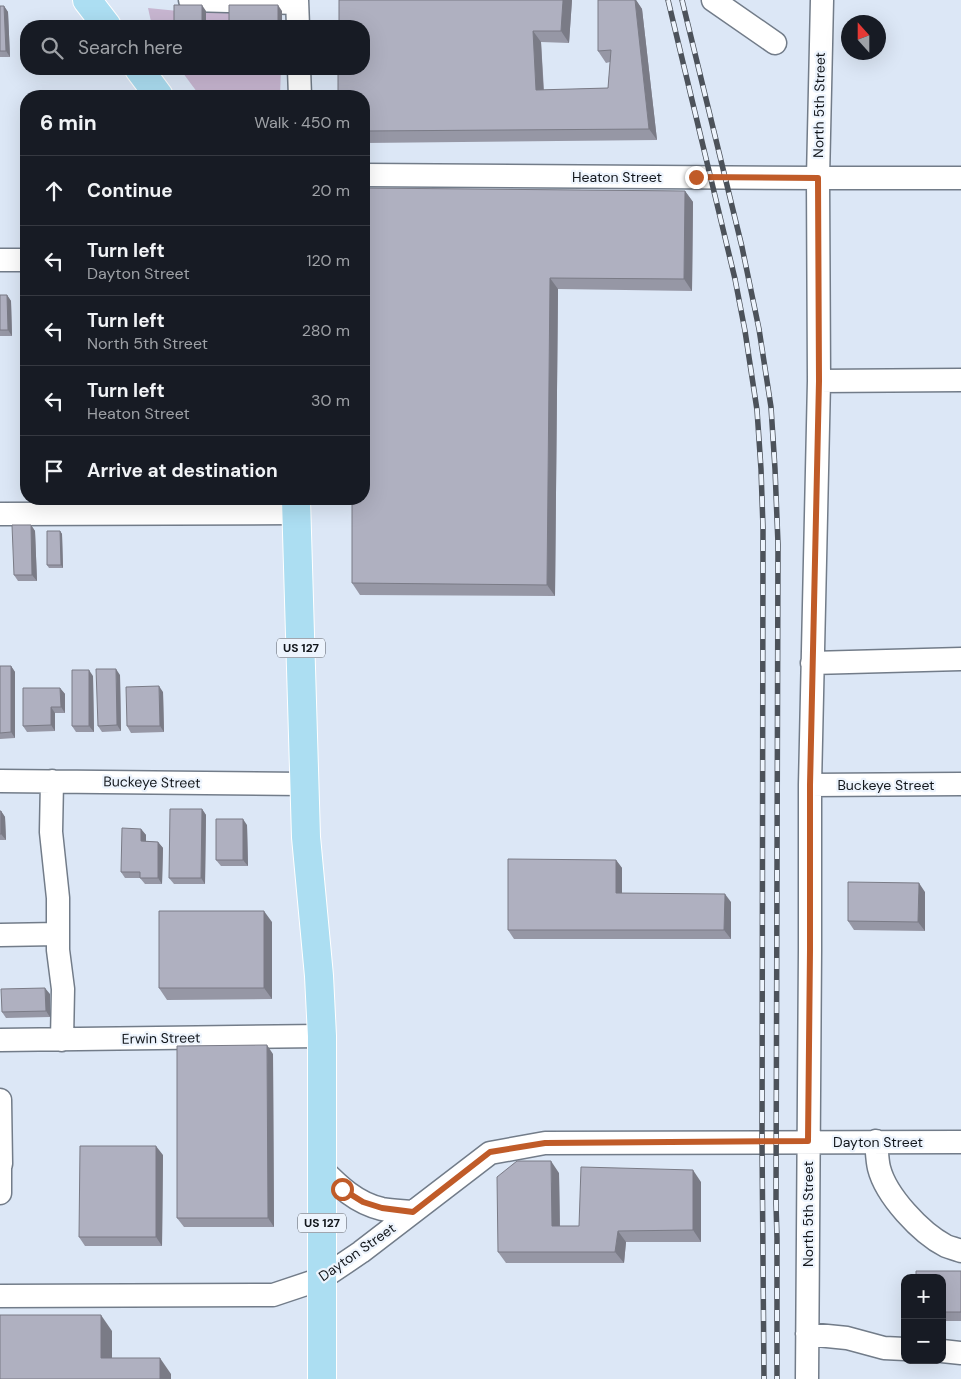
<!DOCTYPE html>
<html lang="en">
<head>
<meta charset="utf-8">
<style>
	:root { --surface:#171b24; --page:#242831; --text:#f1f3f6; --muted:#9ea1a6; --line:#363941 }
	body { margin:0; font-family:"DM Sans",sans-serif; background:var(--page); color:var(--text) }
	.controls { position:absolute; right:15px; bottom:15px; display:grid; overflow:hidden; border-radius:10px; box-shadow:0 5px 20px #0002 }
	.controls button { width:45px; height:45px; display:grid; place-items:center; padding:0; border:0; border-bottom:1px solid var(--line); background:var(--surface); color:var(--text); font:25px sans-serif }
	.compass { position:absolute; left:841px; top:15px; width:45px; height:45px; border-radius:50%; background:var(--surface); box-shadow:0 5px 20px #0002; rotate:339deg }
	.stop { position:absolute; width:15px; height:15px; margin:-11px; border:4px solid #c05b28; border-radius:50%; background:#fff }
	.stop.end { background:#c05b28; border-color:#fff; box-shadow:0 1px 5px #0008 }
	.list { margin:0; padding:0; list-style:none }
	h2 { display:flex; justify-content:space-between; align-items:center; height:65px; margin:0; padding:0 20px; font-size:21px }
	h2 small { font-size:16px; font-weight:400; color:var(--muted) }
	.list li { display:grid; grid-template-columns:32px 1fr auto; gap:15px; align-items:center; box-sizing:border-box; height:70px; padding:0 20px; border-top:1px solid var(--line) }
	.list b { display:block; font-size:19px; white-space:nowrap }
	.list p { margin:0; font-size:16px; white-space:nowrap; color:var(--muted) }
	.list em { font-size:16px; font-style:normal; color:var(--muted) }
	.icon { flex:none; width:28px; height:28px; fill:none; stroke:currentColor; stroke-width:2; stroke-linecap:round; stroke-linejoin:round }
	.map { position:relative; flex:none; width:961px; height:1379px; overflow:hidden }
	.search { position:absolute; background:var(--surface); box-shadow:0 5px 20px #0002; left:20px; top:20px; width:350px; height:55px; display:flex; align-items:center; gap:12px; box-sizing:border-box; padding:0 18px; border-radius:20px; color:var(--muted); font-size:19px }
	.panel { position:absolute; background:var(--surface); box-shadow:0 5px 20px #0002; left:20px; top:90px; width:350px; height:415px; border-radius:20px }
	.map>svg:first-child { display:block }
</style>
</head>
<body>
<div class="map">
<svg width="961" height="1379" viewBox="0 0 961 1379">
	<rect width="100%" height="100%" fill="#dce7f6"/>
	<!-- green -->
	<path fill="#c8b6d1" d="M148,8l30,3v15h-26z
		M206,11h27v15h-27z
		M180,69h101l-1,27h-80z"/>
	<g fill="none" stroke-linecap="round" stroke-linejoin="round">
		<defs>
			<path id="minor" d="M190,0l107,3
				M297,0l1,26
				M713,0l62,43
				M299,69l1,27
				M364,175l454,3h143
				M0,260h26
				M819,381l142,-1
				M0,514l297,-1
				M812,663l149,-4
				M0,781l304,3
				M52,781l-1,51 7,66v52l5,39 -1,51
				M810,785l151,-1
				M0,935l58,-1
				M0,1040l322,-4
				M0,1100l1,64
				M876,1141c1,9 1,19 3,27 7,28 42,65 67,78 5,2 10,3 15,5
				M0,1164v29
				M321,1168c18,18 35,35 61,41 10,2 21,2 31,3
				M0,1296l273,-1 48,-16 40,-27 129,-99 55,-10 416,-1
				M807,1334l40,4 37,10 21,1
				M942,1351l19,2
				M807,1379l3,-429v-165l9,-404 -1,-203 4,-178"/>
			<path id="highway" d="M87,0l20,26
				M139,69l20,27
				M296,499l10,338 13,139 3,60v343"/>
		</defs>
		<!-- minor casing -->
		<use href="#minor" stroke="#727c89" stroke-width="25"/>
		<!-- highway casing -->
		<use href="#highway" stroke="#fff" stroke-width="30"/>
		<!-- minor -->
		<use href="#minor" stroke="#fff" stroke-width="22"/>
		<!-- highway -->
		<use href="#highway" stroke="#acdef2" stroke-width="28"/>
		<defs>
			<path id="rail" d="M668,0l67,279 10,52 12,79 4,59 2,59 -1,614 2,237
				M682,0l60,247 17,82 12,78 4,62 3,75 -2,660 1,34v141"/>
		</defs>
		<!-- rail casing -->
		<use href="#rail" stroke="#4c525a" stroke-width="5.5"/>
		<!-- rail -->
		<use href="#rail" stroke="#edf4fd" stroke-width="4" stroke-dasharray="11" stroke-linecap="butt"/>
	</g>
	<!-- wall -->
	<path fill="#9697a5" d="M572,0l-3,43 -28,-1 3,48 64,-2 2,-26 -4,1 -8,-12v-51h38l6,9 15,131 -293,3v-47z
		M0,6h4l4,6 2,45h-10z
		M364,188l321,3 8,11 -1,89 -134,-2 -3,307 -195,-1 -8,-12z
		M0,295h7l4,6 1,35h-12z
		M31,525l4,6 2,50h-19l-4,-6z
		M60,531l2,3 1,34h-14l-2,-3z
		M0,666h11l4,6v66l-15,1z
		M120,675l1,56 -19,1 -4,-6z
		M93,676l1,56h-18l-4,-6z
		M60,688l5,6v19h-10v18l-28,1 -4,-6z
		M163,692l1,40 -33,1 -4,-7z
		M202,809l4,6 -1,69h-31l-5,-6z
		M0,811h1l4,6 1,23h-6z
		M247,825l1,41h-27l-5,-6z
		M141,829l5,6v6l12,1 5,6 -1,36h-17l-5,-6h-15l-4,-6z
		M616,860l6,8v25l109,9v37h-217l-6,-9z
		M925,892v39l-71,-1 -6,-9z
		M272,922v77l-105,1 -8,-12z
		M50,994v23l-44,1 -4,-6z
		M273,1054l1,173h-90l-7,-9z
		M163,1155l-1,91h-77l-6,-9z
		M559,1173l1,53h19l122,-44v60h-75l-2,21h-118l-8,-11z
		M961,1271v50h-19v-43z"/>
	<!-- shaded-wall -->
	<path fill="#7a7b86" d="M563,0h9l-3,43 -8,-12z
		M635,0h1l6,9 15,131 -8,-11z
		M202,5l4,6v15h-4z
		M278,5l4,6v15h-4z
		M4,6l4,6 2,45 -4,-6z
		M533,31l8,11 3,59 -8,-11z
		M685,191l8,11 -1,89 -8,-12z
		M550,278l8,11 -3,307 -8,-11z
		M7,295l4,6 1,35 -4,-6z
		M31,525l4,6 2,50 -5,-6z
		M60,531l2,3 1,34 -2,-3z
		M11,666l4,6v66l-4,-6z
		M116,669l4,6 1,56 -4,-6z
		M89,670l4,6 1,56 -5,-6z
		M159,686l4,6 1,40 -4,-6z
		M60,688l5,6v19l-4,-6z
		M51,707l4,6v18l-4,-6z
		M202,809l4,6 -1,69 -4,-6z
		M1,811l4,6 1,23 -5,-6z
		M243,819l4,6 1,41 -5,-6z
		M141,829l5,6v13l-5,-7z
		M158,842l5,6 -1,36 -4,-6z
		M616,860l6,8v34l-6,-9z
		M919,883l6,9v39l-7,-9z
		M725,894l6,8v37l-7,-9z
		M264,911l8,11v77l-8,-11z
		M45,988l5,6v23l-4,-6z
		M267,1045l6,9 1,173 -6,-9z
		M156,1146l7,9 -1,91 -6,-9z
		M551,1161l8,12 1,64 -8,-11z
		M693,1170l8,12v60l-8,-12z
		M618,1231l8,11 -2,21 -9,-11z
		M101,1315l11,16v43l-11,-16z
		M160,1358l11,16v5h-11z"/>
	<!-- building -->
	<path fill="#afb0c0" stroke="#7a7b86" d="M339,0h224l-2,31h-28l3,59 72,-2 3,-38 -13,1v-51h37l14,129 -285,2v-35h-26v-27h26v-43h-25z
		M174,5h28v21h-28z
		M229,5h49v21h-49z
		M0,6h4l2,45h-6z
		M364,188l321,3 -1,88 -134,-1 -3,307 -195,-2v-84h12z
		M0,295h7l1,35h-8z
		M23,295h3v32h-3z
		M12,525h19l1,50h-18z
		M47,531h13l1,34h-14z
		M0,666h11v66l-11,1z
		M96,669h20l1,56 -19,1z
		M72,670h17v56h-17z
		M159,686l1,40h-33l-1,-39z
		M23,688h37l1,19h-10v18l-28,1z
		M170,809h32l-1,69h-32z
		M0,811h1v23h-1z
		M216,819h27v41h-27z
		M122,828l19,1v12l17,1v36h-18v-6h-19z
		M508,859l108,1v33l109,1 -1,36h-216z
		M848,882l71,1 -1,39 -70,-1z
		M159,911h105v77h-105z
		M45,988l1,23 -44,1 -1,-23z
		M267,1045l1,173h-91v-172z
		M80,1146h76v91h-77z
		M517,1161h34l1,65h27l2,-59 112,3v60l-75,1 -3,21h-117l-1,-75z
		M916,1271h45v41h-19v-34h-26z
		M0,1315h101v43h59v21h-160z"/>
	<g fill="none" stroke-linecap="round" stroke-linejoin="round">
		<!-- route -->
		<path stroke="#c05b28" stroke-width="6" d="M342,1189l21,13 19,6 31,4 77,-60 55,-9 263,-2 2,-191v-165l9,-404 -1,-203 -122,-1"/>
	</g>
	<g text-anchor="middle" stroke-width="4.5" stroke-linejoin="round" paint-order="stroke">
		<!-- shield labels -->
		<g fill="#edf4fd" stroke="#545960" stroke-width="1">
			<rect x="277" y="638.5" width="48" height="19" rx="4"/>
			<rect x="298" y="1213.5" width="48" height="19" rx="4"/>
		</g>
		<g font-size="12" font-weight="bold" fill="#13171c">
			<text x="301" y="652">US 127</text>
			<text x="322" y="1227">US 127</text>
		</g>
		<!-- street labels -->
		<g font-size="14" fill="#13171c" stroke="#edf4fd">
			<text transform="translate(819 105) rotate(-89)" y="5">North 5th Street</text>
			<text x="617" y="182">Heaton Street</text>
			<text transform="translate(152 782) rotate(1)" y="5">Buckeye Street</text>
			<text x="886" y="790">Buckeye Street</text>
			<text transform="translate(161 1038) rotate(-1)" y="5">Erwin Street</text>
			<text x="878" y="1147">Dayton Street</text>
			<text transform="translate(808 1214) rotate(-90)" y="5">North 5th Street</text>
			<text transform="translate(357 1252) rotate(-35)" y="5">Dayton Street</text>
		</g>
	</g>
</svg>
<div class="controls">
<button>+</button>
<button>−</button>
</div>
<svg class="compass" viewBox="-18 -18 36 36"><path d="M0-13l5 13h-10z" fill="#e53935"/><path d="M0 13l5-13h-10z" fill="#9ea1a6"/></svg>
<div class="stop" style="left:342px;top:1189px"></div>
<div class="stop end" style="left:696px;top:177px"></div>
<div class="search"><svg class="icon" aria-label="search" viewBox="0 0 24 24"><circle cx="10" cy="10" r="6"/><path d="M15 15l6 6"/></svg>Search here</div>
<section class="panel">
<h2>6 min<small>Walk · 450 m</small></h2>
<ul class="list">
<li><svg class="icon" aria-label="ahead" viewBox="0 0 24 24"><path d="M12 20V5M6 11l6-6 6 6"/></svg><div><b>Continue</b></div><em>20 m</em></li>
<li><svg class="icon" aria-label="left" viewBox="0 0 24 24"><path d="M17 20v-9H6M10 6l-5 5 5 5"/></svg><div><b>Turn left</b><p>Dayton Street</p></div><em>120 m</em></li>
<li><svg class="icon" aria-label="left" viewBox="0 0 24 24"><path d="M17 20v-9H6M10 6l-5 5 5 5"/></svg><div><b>Turn left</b><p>North 5th Street</p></div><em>280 m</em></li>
<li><svg class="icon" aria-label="left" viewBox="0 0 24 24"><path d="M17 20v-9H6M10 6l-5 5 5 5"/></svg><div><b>Turn left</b><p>Heaton Street</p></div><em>30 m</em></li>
<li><svg class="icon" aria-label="arrive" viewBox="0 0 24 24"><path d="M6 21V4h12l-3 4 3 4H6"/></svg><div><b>Arrive at destination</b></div></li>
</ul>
</section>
</div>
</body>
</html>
